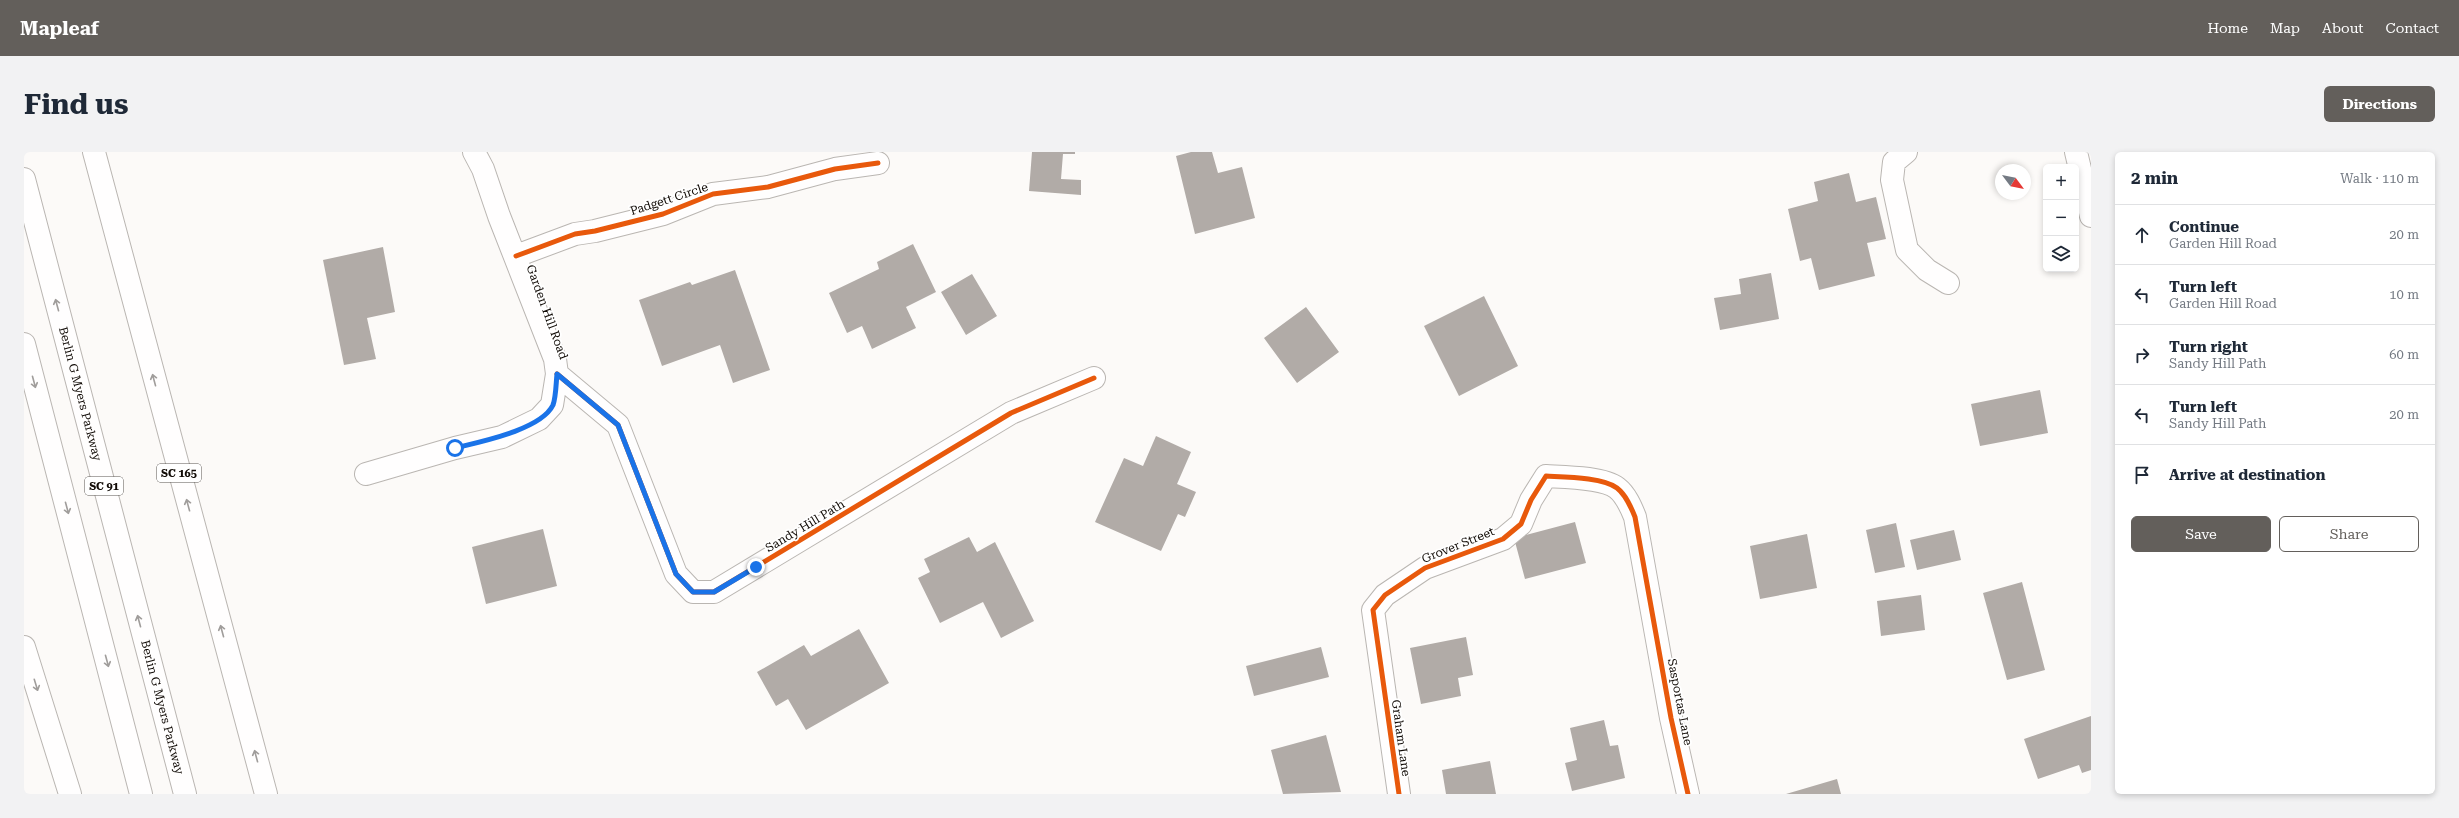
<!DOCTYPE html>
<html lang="en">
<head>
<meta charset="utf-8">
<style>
	:root { --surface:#fff; --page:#f2f2f3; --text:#1f2937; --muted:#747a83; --line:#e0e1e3; --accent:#635f5b }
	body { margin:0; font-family:"Roboto Serif",serif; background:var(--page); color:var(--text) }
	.controls { position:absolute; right:12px; top:12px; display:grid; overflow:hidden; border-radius:6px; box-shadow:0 2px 6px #0003 }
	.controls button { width:36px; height:36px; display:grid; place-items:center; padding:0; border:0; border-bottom:1px solid var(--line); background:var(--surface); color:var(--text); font:20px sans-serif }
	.compass { position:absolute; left:1971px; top:12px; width:36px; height:36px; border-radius:50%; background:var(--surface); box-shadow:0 2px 6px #0003; rotate:122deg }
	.stop { position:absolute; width:12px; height:12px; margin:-9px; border:3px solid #1a73e8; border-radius:50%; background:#fff }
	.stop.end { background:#1a73e8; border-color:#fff; box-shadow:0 1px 4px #0008 }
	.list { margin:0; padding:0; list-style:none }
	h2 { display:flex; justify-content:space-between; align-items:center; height:52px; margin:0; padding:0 16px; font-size:17px }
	h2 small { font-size:13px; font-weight:400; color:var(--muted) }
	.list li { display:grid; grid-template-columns:26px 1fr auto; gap:12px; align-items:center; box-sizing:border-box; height:60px; padding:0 16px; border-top:1px solid var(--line) }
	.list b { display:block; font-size:15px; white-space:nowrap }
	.list p { margin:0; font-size:13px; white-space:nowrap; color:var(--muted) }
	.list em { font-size:13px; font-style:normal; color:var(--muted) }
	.actions { display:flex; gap:8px; padding:12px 16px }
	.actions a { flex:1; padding:9px 0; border:1px solid var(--accent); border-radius:6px; text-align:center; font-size:14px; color:var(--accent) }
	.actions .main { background:var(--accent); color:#fff }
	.icon { flex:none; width:22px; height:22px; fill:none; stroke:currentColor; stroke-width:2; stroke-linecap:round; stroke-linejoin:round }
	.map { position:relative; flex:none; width:2067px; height:642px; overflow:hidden; border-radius:6px }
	header { display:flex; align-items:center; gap:24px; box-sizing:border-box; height:56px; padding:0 20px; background:var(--accent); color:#fff }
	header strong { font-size:19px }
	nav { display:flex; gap:22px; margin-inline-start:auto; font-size:14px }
	.intro { display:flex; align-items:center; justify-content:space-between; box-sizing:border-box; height:96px; padding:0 24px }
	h1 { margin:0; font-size:28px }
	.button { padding:10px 18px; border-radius:6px; background:var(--accent); color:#fff; font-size:14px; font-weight:700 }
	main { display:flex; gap:24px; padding:0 24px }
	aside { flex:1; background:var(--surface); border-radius:6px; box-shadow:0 2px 6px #0003 }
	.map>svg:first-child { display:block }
</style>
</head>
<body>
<header>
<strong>Mapleaf</strong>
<nav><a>Home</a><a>Map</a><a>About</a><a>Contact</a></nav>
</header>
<div class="intro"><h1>Find us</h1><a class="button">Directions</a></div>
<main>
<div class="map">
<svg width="2067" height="642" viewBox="0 0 2067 642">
	<rect width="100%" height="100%" fill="#fcfaf8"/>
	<!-- building -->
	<path fill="#b1aba7" d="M1008,0h43v2h-12l-2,25 20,1v15l-52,-4z
		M1167,0h21l6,21 24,-6 13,51 -60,16 -19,-78z
		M1825,21l7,29 20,-5 10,42 -19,4 8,33 -56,14 -8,-32 -11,3 -12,-52 30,-8 -4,-19z
		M889,92l23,48 -30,15 10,21 -44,21 -10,-23 -15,7 -18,-40 50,-24 -2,-7z
		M359,95l12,65 -28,6 9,41 -32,6 -21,-105z
		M711,118l35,100 -37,13 -13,-38 -58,21 -23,-66 51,-18 2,3z
		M1747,121l8,46 -59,11 -6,-32 27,-4 -2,-15z
		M948,122l25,42 -31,19 -25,-43z
		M1460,144l34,70 -59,30 -35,-70z
		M1282,155l33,45 -42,31 -33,-45z
		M2016,238l8,43 -68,13 -9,-42z
		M1132,284l35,16 -14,32 19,8 -11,25 -7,-3 -17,37 -66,-29 29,-64 19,8z
		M1551,370l11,41 -61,16 -11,-41z
		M1872,371l9,44 -30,6 -9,-43z
		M519,377l14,57 -71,18 -14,-57z
		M1930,378l7,30 -44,10 -7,-30z
		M1783,382l10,54 -57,11 -10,-53z
		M945,385l8,15 18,-10 39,79 -33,17 -18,-36 -43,21 -22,-45 12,-6 -6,-13z
		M1998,430l23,88 -38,10 -24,-87z
		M1897,443l4,35 -44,6 -4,-35z
		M835,477l30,54 -83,47 -18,-31 -12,7 -19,-34 47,-27 7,11z
		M1442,485l7,38 -15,3 3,18 -40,8 -11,-56z
		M1297,495l8,30 -75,19 -8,-30z
		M2067,564v54l-9,3 -3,-8 -41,14 -14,-40z
		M1580,568l6,26 8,-1 7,33 -53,13 -7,-28 12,-3 -7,-32z
		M1302,583l15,57 -58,2 -12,-44z
		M1466,609l6,33h-50l-4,-24z
		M1813,627l4,15h-55z"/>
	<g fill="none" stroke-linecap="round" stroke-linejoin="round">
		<defs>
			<path id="minor" d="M1882,0l-12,10 -2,18 15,70 20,20 21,13
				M492,104l59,-22 20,-3 68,-17 50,-20 55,-7 67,-18 43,-6
				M533,222l61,51 58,149 17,18h21l297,-179 83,-35
				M342,322l89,-26 47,-11 37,-18 13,-14 5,-31 -2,-15 -56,-143 -16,-47 -9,-17
				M1375,642l-26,-184 12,-15 40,-27 78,-29 18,-15 10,-24 15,-24c17,1 57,1 71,12 9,7 14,19 18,29l36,201 17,76"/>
			<g id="major">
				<path d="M70,0l172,642"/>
				<path d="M2052,0l15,64"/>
				<path id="s1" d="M0,27l161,615"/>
				<path d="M0,192l117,450"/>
				<path d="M0,495l46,147"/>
			</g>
		</defs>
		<!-- minor casing -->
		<use href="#minor" stroke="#bab6b2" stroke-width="24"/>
		<!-- major casing -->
		<use href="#major" stroke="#bab6b2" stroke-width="24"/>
		<!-- minor -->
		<use href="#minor" stroke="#fffefe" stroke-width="22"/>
		<!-- major -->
		<use href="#major" stroke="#fffefe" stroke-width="22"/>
		<defs>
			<path id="cycleway" d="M492,104l59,-22 20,-3 68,-17 50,-20 55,-7 67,-18 43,-6
				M533,222l61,51 58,149 17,18h21l297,-179 83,-35
				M1375,642l-26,-184 12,-15 40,-27 78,-29 18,-15 10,-24 15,-24c17,1 57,1 71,12 9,7 14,19 18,29l36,201 17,76"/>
		</defs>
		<!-- cycleway casing -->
		<use href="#cycleway" stroke="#fff" stroke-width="8"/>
		<!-- cycleway -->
		<use href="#cycleway" stroke="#e8590c" stroke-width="5"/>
	</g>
	<!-- one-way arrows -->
	<defs><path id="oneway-shaft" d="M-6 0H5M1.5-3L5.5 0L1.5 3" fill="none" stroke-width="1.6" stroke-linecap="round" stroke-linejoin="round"/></defs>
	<g stroke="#a09d9b">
		<use href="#oneway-shaft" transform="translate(33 153) rotate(-105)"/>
		<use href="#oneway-shaft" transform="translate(130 228) rotate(-105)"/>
		<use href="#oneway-shaft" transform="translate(10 230) rotate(75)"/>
		<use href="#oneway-shaft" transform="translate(164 353) rotate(-105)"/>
		<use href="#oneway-shaft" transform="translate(43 356) rotate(75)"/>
		<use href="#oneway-shaft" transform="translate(115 469) rotate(-105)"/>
		<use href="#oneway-shaft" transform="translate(198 479) rotate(-105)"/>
		<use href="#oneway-shaft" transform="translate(83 509) rotate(75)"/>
		<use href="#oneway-shaft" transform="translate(12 533) rotate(73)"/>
		<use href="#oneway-shaft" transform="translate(232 604) rotate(-105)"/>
	</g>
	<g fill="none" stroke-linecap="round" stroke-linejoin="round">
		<!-- route -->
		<path stroke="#1a73e8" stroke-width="5" d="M431,296c24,-6 86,-18 98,-43 3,-8 3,-22 4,-31l61,51 58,149 17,18h21l42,-25"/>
	</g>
	<g text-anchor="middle" stroke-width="3.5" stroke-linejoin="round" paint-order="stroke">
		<!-- shield labels -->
		<g fill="#fff" stroke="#585451" stroke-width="1">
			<rect x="133" y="312" width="44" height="18" rx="3"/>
			<rect x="61" y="325" width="38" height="18" rx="3"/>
		</g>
		<g font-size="11" font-weight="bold" fill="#110b06">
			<text x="155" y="325">SC 165</text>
			<text x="80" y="338">SC 91</text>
		</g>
		<!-- street labels -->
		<g font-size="12" fill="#110b06" stroke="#fff">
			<text transform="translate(645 47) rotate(-18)" y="4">Padgett Circle</text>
			<text transform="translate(523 160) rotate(70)" y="4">Garden Hill Road</text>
			<text dy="4" stroke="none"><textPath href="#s1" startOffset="222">Berlin G Myers Parkway</textPath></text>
			<text transform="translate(781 374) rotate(-31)" y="4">Sandy Hill Path</text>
			<text transform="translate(1434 393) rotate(-22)" y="4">Grover Street</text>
			<text transform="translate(1656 550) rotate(79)" y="4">Sasportas Lane</text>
			<text dy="4" stroke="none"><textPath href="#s1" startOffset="546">Berlin G Myers Parkway</textPath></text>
			<text transform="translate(1377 586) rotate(82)" y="4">Graham Lane</text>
		</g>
	</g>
</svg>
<div class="controls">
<button>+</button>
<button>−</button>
<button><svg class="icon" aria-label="layers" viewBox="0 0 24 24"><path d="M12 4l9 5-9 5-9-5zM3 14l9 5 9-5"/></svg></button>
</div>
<svg class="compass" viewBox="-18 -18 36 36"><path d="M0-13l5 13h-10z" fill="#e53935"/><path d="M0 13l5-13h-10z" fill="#747a83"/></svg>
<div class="stop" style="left:431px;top:296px"></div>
<div class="stop end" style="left:732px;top:415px"></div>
</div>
<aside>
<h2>2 min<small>Walk · 110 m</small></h2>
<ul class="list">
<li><svg class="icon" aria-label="ahead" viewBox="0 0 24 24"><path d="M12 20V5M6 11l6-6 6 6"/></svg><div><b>Continue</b><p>Garden Hill Road</p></div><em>20 m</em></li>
<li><svg class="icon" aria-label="left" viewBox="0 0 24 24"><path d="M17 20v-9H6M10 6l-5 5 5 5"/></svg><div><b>Turn left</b><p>Garden Hill Road</p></div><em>10 m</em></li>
<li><svg class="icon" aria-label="right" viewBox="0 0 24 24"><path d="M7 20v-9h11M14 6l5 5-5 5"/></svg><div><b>Turn right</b><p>Sandy Hill Path</p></div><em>60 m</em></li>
<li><svg class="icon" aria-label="left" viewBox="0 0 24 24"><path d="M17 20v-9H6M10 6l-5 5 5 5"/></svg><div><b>Turn left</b><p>Sandy Hill Path</p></div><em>20 m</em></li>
<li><svg class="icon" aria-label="arrive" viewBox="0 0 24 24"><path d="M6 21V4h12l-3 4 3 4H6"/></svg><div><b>Arrive at destination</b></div></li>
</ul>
<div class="actions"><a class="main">Save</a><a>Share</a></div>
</aside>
</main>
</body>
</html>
